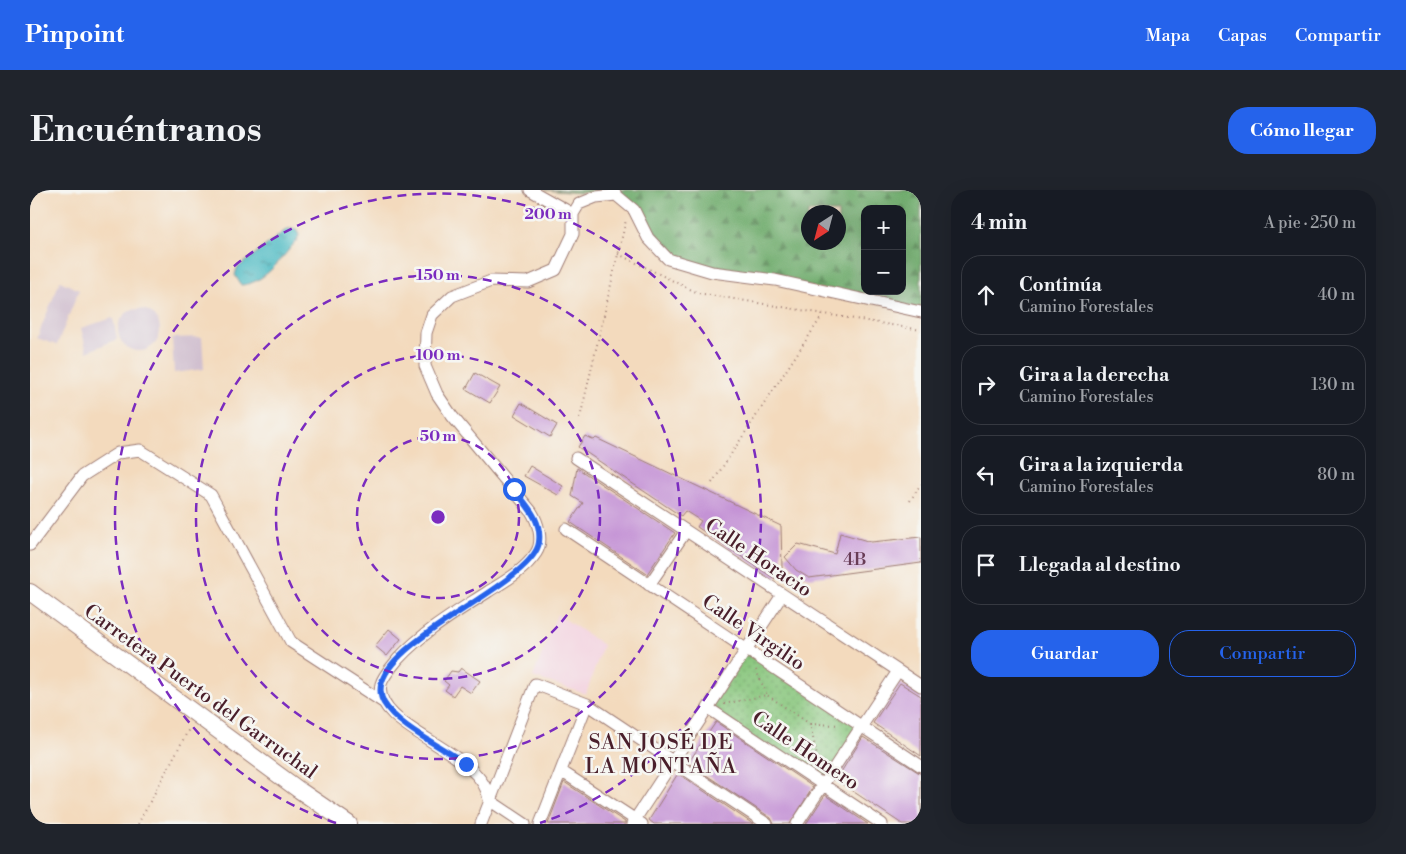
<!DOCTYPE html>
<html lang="es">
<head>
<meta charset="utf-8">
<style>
	:root { --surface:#171b24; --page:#20242c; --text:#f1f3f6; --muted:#9ea1a6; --line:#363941; --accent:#2563eb }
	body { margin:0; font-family:"Libre Bodoni",serif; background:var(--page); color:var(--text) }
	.controls { position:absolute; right:15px; top:15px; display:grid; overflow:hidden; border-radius:10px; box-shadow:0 5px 20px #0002 }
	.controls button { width:45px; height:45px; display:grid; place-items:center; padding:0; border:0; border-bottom:1px solid var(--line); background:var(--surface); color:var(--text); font:25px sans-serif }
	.compass { position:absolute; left:771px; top:15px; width:45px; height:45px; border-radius:50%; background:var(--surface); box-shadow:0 5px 20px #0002; rotate:216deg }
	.stop { position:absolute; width:15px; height:15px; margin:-11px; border:4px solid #2563eb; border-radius:50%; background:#fff }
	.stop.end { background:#2563eb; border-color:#fff; box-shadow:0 1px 5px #0008 }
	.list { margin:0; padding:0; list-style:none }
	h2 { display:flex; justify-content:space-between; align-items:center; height:65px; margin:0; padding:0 20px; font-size:21px }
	h2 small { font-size:16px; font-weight:400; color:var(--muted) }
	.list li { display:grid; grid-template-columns:32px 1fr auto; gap:15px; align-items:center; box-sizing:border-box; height:80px; margin:0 10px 10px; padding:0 10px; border:1px solid var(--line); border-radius:20px }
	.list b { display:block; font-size:19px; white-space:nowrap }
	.list p { margin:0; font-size:16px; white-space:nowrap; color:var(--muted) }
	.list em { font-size:16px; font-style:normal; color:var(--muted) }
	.actions { display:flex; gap:10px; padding:15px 20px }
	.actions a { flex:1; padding:11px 0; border:1px solid var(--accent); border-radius:20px; text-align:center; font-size:18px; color:var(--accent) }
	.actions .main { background:var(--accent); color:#fff }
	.icon { flex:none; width:28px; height:28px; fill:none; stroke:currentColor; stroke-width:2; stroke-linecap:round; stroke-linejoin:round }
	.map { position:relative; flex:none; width:891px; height:634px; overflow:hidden; border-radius:20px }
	header { display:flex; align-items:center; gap:30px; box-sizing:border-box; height:70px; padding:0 25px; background:var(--accent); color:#fff }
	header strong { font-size:24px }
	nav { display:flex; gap:28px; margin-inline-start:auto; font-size:18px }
	.intro { display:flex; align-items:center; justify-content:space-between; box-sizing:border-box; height:120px; padding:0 30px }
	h1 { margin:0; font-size:35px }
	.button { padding:12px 22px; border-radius:20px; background:var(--accent); color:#fff; font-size:18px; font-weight:700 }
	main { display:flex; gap:30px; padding:0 30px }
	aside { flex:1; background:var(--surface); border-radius:20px; box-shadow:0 5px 20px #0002 }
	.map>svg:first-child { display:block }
</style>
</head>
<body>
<header>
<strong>Pinpoint</strong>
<nav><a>Mapa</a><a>Capas</a><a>Compartir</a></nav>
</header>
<div class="intro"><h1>Encuéntranos</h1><a class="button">Cómo llegar</a></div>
<main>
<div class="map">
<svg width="891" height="634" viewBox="0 0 891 634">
	<defs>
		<pattern id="forest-firs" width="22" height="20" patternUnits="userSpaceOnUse" patternTransform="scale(1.25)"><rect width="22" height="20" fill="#6eab6c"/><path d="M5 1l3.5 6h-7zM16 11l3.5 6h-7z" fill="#5c8b59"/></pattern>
		<pattern id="park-dots" width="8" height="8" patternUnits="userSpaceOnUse" patternTransform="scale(1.25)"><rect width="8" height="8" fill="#88c67d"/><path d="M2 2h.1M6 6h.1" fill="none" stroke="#71a067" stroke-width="1.8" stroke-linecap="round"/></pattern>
		<pattern id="water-ripples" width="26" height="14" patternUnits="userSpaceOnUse" patternTransform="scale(1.25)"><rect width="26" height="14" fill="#4ab9c2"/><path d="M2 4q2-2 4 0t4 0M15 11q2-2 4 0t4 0" fill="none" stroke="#40969e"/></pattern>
	</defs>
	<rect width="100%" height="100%" fill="#f6f6f2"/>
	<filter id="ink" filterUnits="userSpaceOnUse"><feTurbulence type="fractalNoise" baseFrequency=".02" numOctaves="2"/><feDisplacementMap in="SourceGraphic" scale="10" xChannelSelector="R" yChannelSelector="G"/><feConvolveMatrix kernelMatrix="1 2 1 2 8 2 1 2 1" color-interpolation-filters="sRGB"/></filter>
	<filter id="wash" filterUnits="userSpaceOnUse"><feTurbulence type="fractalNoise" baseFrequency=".0096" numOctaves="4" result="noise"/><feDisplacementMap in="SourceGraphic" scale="20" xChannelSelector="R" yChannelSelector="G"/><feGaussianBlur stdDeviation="1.12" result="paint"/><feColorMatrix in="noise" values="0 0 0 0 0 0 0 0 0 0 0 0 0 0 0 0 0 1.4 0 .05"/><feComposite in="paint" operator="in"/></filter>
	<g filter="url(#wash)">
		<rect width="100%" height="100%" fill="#f3dabd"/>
		<!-- built -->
		<path fill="#f3cfde" d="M527,424l46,31 -17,49 -53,-17z"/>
		<!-- industrial -->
		<path fill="#cfbdce" d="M30,91l19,9 -22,55 -20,-7z
			M88 140a21 21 0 1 1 42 0a21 21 0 1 1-42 0Z
			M83,128l4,21 -30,13 -6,-24z
			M172,147l2,32 -30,4 -2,-35z"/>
		<!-- forest -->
		<path fill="url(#forest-firs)" stroke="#5c654c" fill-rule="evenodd" d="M515,0h376v119l-238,-48 -17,-9 -18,-30 -17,-21 -24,-11 -26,3zM835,19h37v82h-37zM778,22h30v30h-30z"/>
		<!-- park -->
		<path fill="url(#park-dots)" stroke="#697254" d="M716,460l115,76 -38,58 -115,-76z"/>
		<!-- water -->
		<path fill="url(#water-ripples)" stroke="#4a6c76" d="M257,39h9l3,6 -2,5c-14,16 -32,44 -56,45l-6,-10 2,-7z"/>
		<g id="blocks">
			<!-- building -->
			<path fill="#c493d5" d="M445,183l25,14 -10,16 -24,-14z
				M491,213l36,22 -7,12 -36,-22z
				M555,246l9,4 2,-2 185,88 1,42 -7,11 -78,-52 4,-6 -16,-10 -4,5 -103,-69z
				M500,276l33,20 -5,9 -34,-19z
				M547,278l98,65 -28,41 -77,-52 13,-19 -11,-7z
				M810,343l31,9 50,-5v26l-112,15 -13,-8 -11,-13 13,-13 37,10z
				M359,439l12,10 -14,17 -12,-10z
				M431,478l19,13 -9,12 -11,-7 -7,10 -8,-6 4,-5 -5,-4 7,-10 7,1z
				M870,493l21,13v60l-48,-33z
				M686,532l97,65 -23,37h-16l-3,-6 -83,-55z
				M833,547l58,37v47l-2,3h-17l-66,-44z
				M647,585h3l73,49h-99l-5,-4z
				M534,592l61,40v2h-77z
				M795,605l43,29h-62z"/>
		</g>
	</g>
	<g filter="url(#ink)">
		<use href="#blocks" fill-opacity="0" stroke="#9e7c74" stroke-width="1"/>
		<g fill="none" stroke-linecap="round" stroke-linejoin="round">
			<defs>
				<path id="street" d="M500,0l43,24
					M546,268l345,228
					M536,339l355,237
					M0,355l52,-69 36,-23 22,-3 71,45 80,147 92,60
					M619,395l37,-54
					M678,518l174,116
					M531,581l81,53
					M459,610c-5,-50 -118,-71 -108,-116 3,-10 11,-17 17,-25 26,-28 59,-47 91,-68 16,-10 36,-21 47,-38 8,-12 2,-31 -5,-42l-79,-95 -15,-22 -12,-28 1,-33 6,-18 20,-19 39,-15 37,1 28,-12 17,-36v-20l6,-10 17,-7 20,-2 18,15 14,28 20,21 44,13 63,8 146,32
					M459,610l36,24
					M451,634l54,-140 52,20 180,120
					M510,634l47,-120
					M602,634l150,-229
					M767,634l101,-153"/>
				<path id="secondary" d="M0,402l269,198 50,34"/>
			</defs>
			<!-- street casing -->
			<use href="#street" stroke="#9e7c74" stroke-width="13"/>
			<!-- secondary casing -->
			<use href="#secondary" stroke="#9e7c74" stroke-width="18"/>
			<!-- path -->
			<path stroke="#9e7c74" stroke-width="2" stroke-dasharray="1 4" stroke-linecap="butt" d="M588,64l80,39 223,37
				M550,228l46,-198
				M682,293l112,-170
				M880,311l11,-17
				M726,480l11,25
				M694,514l43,-9 43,29 10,46
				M780,534l30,1
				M108,634l52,-97"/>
			<!-- street -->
			<use href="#street" stroke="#fff" stroke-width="11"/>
			<!-- secondary -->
			<use href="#secondary" stroke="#fff" stroke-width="16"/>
		</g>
	</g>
	<g fill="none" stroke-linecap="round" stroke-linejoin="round" filter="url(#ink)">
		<!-- route -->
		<path stroke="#2563eb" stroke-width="6" d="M436,574c-23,-17 -68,-37 -82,-61 -31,-54 150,-116 155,-161 3,-22 -12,-36 -25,-53"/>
	</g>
	<!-- distance rings -->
	<g fill="none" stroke="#7b2cbf" stroke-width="2.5" stroke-dasharray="9 6">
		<circle cx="408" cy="327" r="81"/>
		<circle cx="408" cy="327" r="162"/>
		<circle cx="408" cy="327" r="242"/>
		<path d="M306 633A323 323 0 1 1 510 633"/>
	</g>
	<g text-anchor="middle" stroke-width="5" stroke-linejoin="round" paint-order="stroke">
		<!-- number labels -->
		<g font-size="18" fill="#683c56">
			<text x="825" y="375">4B</text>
		</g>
		<!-- street labels -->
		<g font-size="20" fill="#4a1f2b" stroke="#f6f6f2">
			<text transform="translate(729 367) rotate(34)" y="7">Calle Horacio</text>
			<text transform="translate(724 442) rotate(34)" y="7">Calle Virgilio</text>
			<text transform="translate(171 501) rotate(36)" y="7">Carretera Puerto del Garruchal</text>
			<text transform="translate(776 560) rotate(34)" y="7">Calle Homero</text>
		</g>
		<!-- neighbourhood labels -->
		<g font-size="21" letter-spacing="1" fill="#4a1f2b" stroke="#f6f6f2">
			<text x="631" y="559">SAN JOSÉ DE<tspan x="631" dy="24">LA MONTAÑA</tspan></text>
		</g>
	</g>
	<circle cx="408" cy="327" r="8" fill="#7b2cbf" stroke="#f6f6f2" stroke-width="2.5"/>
	<g font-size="15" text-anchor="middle" font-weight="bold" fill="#7b2cbf" stroke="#f6f6f2" stroke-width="5" stroke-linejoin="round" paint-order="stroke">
		<text x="518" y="29">200 m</text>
		<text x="408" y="90">150 m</text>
		<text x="408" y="170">100 m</text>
		<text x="408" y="251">50 m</text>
	</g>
</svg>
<div class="controls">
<button>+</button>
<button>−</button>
</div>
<svg class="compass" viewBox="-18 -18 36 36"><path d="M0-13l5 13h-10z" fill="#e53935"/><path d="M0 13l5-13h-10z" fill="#9ea1a6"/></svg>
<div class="stop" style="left:484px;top:299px"></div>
<div class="stop end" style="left:436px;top:574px"></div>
</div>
<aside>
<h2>4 min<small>A pie · 250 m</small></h2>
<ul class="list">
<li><svg class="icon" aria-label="ahead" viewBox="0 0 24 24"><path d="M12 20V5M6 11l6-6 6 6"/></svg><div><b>Continúa</b><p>Camino Forestales</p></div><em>40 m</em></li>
<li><svg class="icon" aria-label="right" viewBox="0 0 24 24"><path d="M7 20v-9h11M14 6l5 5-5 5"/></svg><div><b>Gira a la derecha</b><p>Camino Forestales</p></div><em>130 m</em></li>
<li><svg class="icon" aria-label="left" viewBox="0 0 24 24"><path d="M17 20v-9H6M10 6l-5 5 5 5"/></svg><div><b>Gira a la izquierda</b><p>Camino Forestales</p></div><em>80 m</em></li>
<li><svg class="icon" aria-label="arrive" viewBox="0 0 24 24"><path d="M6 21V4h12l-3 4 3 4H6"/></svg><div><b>Llegada al destino</b></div></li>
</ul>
<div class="actions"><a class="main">Guardar</a><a>Compartir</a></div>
</aside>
</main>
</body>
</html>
